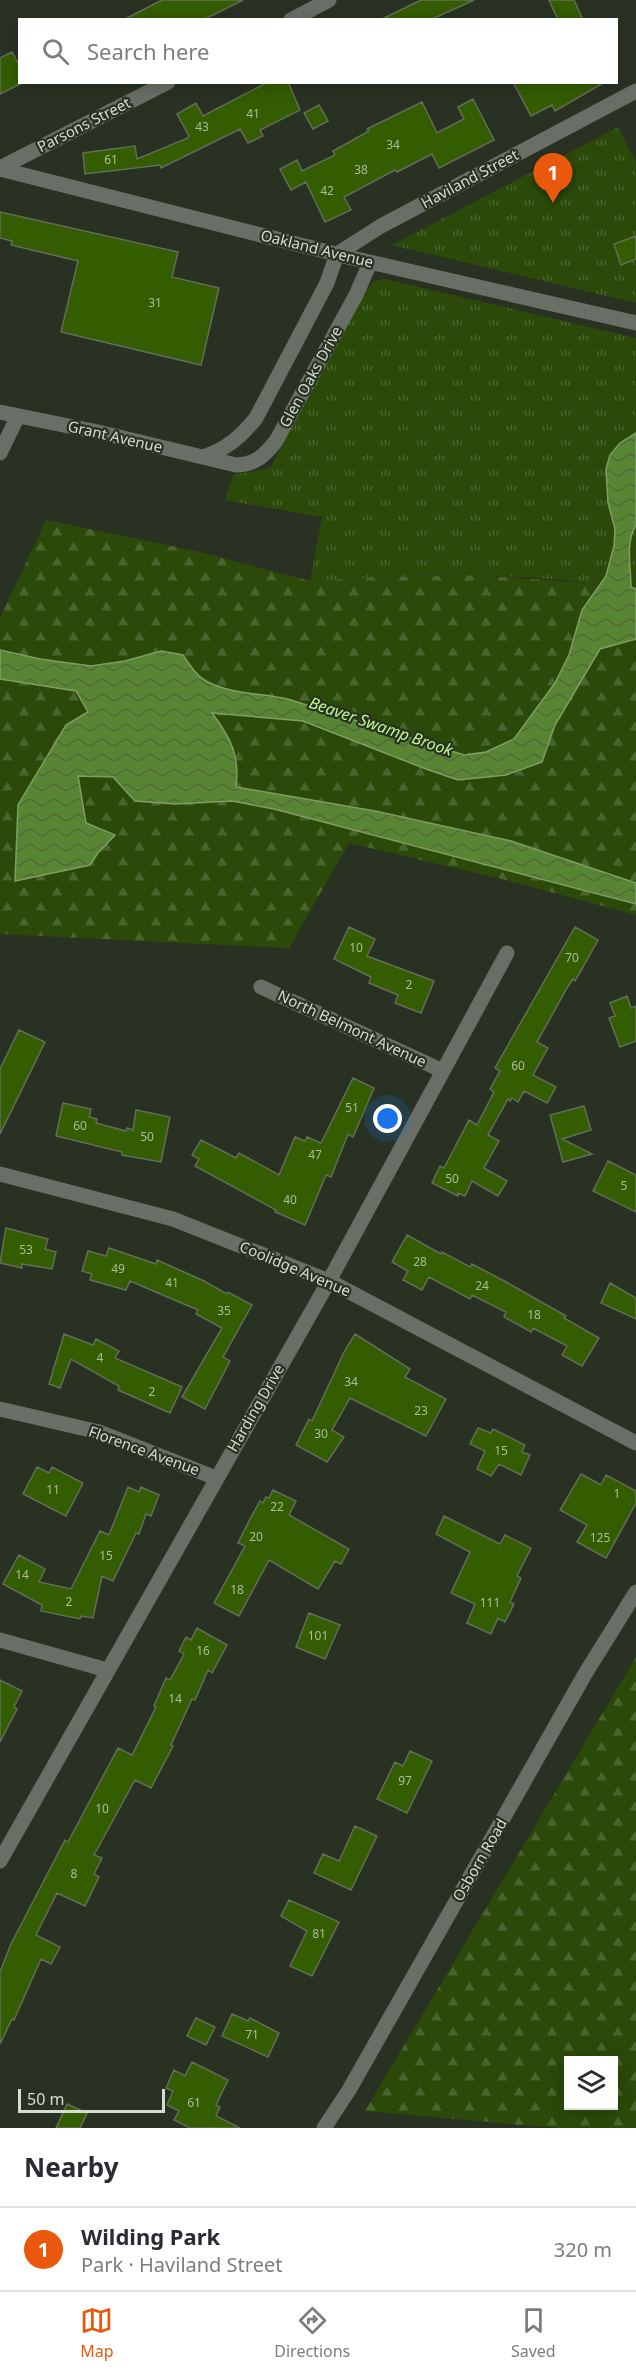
<!DOCTYPE html>
<html lang="en">
<head>
<meta charset="utf-8">
<style>
	:root { --surface:#fff; --page:#f2f2f3; --text:#2b2b33; --muted:#7c7c81; --line:#e1e1e2; --accent:#ea580c }
	body { margin:0; font-family:"Noto Sans",sans-serif; background:var(--page); color:var(--text) }
	.controls { position:absolute; right:18px; bottom:18px; display:grid; overflow:hidden; border-radius:0px; box-shadow:0 3px 15px #0003 }
	.controls button { width:54px; height:54px; display:grid; place-items:center; padding:0; border:0; border-bottom:2px solid var(--line); background:var(--surface); color:var(--text); font:30px sans-serif }
	.scale { position:absolute; left:18px; bottom:15px; width:147px; box-sizing:border-box; padding-left:6px; border:3px solid #d5dcd1; border-top:0; font-size:16px; line-height:21px; white-space:nowrap; color:#d5dcd1; -webkit-text-stroke:4px #293222; paint-order:stroke }
	.you { position:absolute; left:388px; top:1119px; width:21px; height:21px; margin:-15px; border:4px solid #fff; border-radius:50%; background:#1a73e8; box-shadow:0 0 0 9px #1a73e833 }
	.badge { display:grid; place-items:center; width:39px; height:39px; border-radius:50%; background:var(--accent); color:#fff; font-size:20px; font-weight:700 }
	.pin { position:absolute; translate:-50% -50px; filter:drop-shadow(0 2px 3px #0008) }
	.pin::after { content:''; position:absolute; top:32px; width:21px; height:18px; background:inherit; clip-path:polygon(0 0,100% 0,50% 100%) }
	.list { margin:0; padding:0; list-style:none }
	h2 { display:flex; justify-content:space-between; align-items:center; height:78px; margin:0; padding:0 24px; font-size:26px }
	h2 small { font-size:20px; font-weight:400; color:var(--muted) }
	.list li { display:grid; grid-template-columns:39px 1fr auto; gap:18px; align-items:center; box-sizing:border-box; height:84px; padding:0 24px; border-top:2px solid var(--line) }
	.list b { display:block; font-size:22px; white-space:nowrap }
	.list p { margin:0; font-size:20px; white-space:nowrap; color:var(--muted) }
	.list em { font-size:20px; font-style:normal; color:var(--muted) }
	.icon { flex:none; width:33px; height:33px; fill:none; stroke:currentColor; stroke-width:2; stroke-linecap:round; stroke-linejoin:round }
	.map { position:relative; flex:none; width:636px; height:2128px; overflow:hidden }
	.search { position:absolute; background:var(--surface); box-shadow:0 3px 15px #0003; left:18px; right:18px; top:18px; height:66px; display:flex; align-items:center; gap:15px; box-sizing:border-box; padding:0 21px; border-radius:0px; color:var(--muted); font-size:22px }
	.sheet { height:162px; background:var(--surface) }
	nav { display:flex; justify-content:space-around; align-items:center; box-sizing:border-box; height:84px; border-top:2px solid var(--line); background:var(--surface); font-size:16px; color:var(--muted) }
	nav a { display:grid; justify-items:center; gap:3px }
	nav .on { color:var(--accent) }
	.map>svg:first-child { display:block }
</style>
</head>
<body>
<div class="map">
<svg width="636" height="2128" viewBox="0 0 636 2128">
	<defs>
		<pattern id="forest-firs" width="22" height="20" patternUnits="userSpaceOnUse" patternTransform="scale(1.5)"><rect width="22" height="20" fill="#2b4a09"/><path d="M5 1l3.5 6h-7zM16 11l3.5 6h-7z" fill="#49642c"/></pattern>
		<pattern id="park-tufts" width="24" height="20" patternUnits="userSpaceOnUse" patternTransform="scale(1.5)"><rect width="24" height="20" fill="#2b4a09"/><path d="M3 7l-1-3M5 7V3M7 7l1-3M15 17l-1-3M17 17v-4M19 17l1-3" fill="none" stroke="#49642c"/></pattern>
		<pattern id="water-waves" width="16" height="10" patternUnits="userSpaceOnUse" patternTransform="scale(1.5)"><rect width="16" height="10" fill="#598434"/><path d="M0 5q4-4 8 0t8 0" fill="none" stroke="#4f6a38"/></pattern>
	</defs>
	<rect width="100%" height="100%" fill="#293222"/>
	<!-- forest -->
	<path fill="url(#forest-firs)" fill-rule="evenodd" d="M46,520l154,32 110,29 65,-4 100,-2 112,8 49,12v320l-130,-35 -157,-37 -60,105 -289,-14v-316z
		M636,1657v471h-79l-192,-17zM568,2060h46v46h-46z"/>
	<!-- park -->
	<path fill="url(#park-tufts)" d="M618,127l18,36v140l-244,-58z
		M385,279l251,59v257c-16,-4 -33,-10 -49,-12 -91,-12 -186,-8 -277,-2l12,-64 -97,-17 8,-25 37,-7 96,-177 8,-10z"/>
	<!-- water -->
	<path fill="url(#water-waves)" stroke="#7e9e63" stroke-width="1.5" d="M636,433v92c-11,18 -5,42 -5,62l5,2v50l-36,10 -45,76 -13,37 -36,13 -48,5 -32,-11 -123,-48 -91,-8c19,25 28,43 24,74l139,24 136,30 125,42v21l-362,-95 -42,-8 -57,3 -40,-3 -22,-24 -35,-1 8,47 29,12 -17,18 -8,12 -75,16 3,-76 48,-80 22,-13 -12,-21 -76,-12v-29l40,9 51,7 34,-5 36,-10 22,4c7,10 14,22 25,27 25,13 57,11 83,18l173,55 22,-3 28,-13 41,-56 14,-28 13,-45 24,-34 8,-30 1,-17 -7,-26 -2,-34 4,-14 10,-12z"/>
	<!-- building -->
	<path fill="#345c01" stroke="#636d5b" stroke-width="1.5" d="M162,0h81l-40,20h-80z
		M421,0h53l-44,20h-50z
		M549,0h25l9,20h-25z
		M12,52l8,15v17l-20,10v-36z
		M268,82h20l12,28 -40,20 3,6 -15,7 -8,-14 -79,39 -1,-3 -75,9 -2,-21 52,-7 2,13 51,-21 1,-2 -12,-22 19,-11 7,13z
		M513,82h92l-50,29 -3,-6 -21,11z
		M473,99l21,41 -55,28 -7,-14 -35,18 -2,-2 -51,27 7,13 -26,12 -19,-40 -15,8 -11,-21 17,-9 5,11 33,-16 -2,-4 36,-20 -2,-2 55,-27 15,31 27,-14 -6,-12z
		M319,105l9,16 -15,8 -9,-16z
		M0,212l178,40 -6,25 47,11 -18,77 -140,-33 17,-71 -67,-16 1,-4 -12,-3z
		M636,236v23l-15,6 -7,-21z
		M349,927l26,12 -8,17 67,25 -13,32 -26,-10 3,-8 -29,-12 2,-6 -37,-18z
		M575,927l23,13 -23,41 -2,-2 -6,9 -30,54 11,6 -15,27 23,12 -9,16 -23,-12 -6,11 -6,-4 -2,3 -2,-2 -20,36 11,6 -15,27 23,13 -9,15 -26,-15 -7,15 -7,-3v3l-26,-13 8,-17 4,2 25,-48 8,5 17,-33 -4,-3 10,-18 -5,-3z
		M627,996l4,12 5,-2v35l-16,6 -11,-29 6,-2 -5,-13z
		M19,1030l26,12 -45,92v-65z
		M353,1078l21,10 -21,49 -5,-3 -17,43 -5,-2 -21,50 -30,-13 1,-2 -81,-44 4,-7 -7,-4 9,-15 35,18 3,-5 40,22 16,-38 10,4 2,-4 14,6z
		M63,1103l28,6 -2,8 8,2 -1,4 30,8 1,-3 6,2 3,-20 34,7 -9,45 -39,-7v-3l-66,-16z
		M584,1106l7,24 -29,9 30,15 -29,8 -13,-47z
		M608,1161l28,14v37l-43,-21z
		M6,1228l42,11 -3,10 11,3 -4,17 -30,-5v4l-22,-5z
		M407,1235l34,19 1,-2 28,15 2,-3 34,18 60,34 -2,2 35,20 -17,28 -20,-11 5,-9 -34,-18 -2,4 -27,-15 2,-5 -34,-17 -2,4 -41,-22 -7,13 -19,-10 5,-9 -16,-9z
		M109,1248l47,16 1,-4 45,20 25,14 1,-2 24,13 -29,52 7,4 -25,48 -23,-12 40,-69 -26,-14 2,-4 -68,-29 -4,9 -36,-10 2,-6 -10,-3 6,-20 18,5z
		M610,1283l26,15v21l-35,-16z
		M64,1334l29,11 3,-6 23,12 -4,7 67,29 -12,26 -52,-23 1,-4 -48,-27 -11,29 -11,-4z
		M355,1334l55,35 -5,8 41,22 -20,37 -76,-38 -18,32 12,7 -17,25 -31,-17 13,-26 3,2 32,-69z
		M478,1428l13,5 2,-4 32,16 -3,7 8,3 -9,20 -22,-11 -8,12 -14,-7 8,-18 -15,-7z
		M37,1467l12,6 3,-6 31,16 -17,33 -43,-22z
		M581,1474l20,11 5,-10 30,16v12l-30,55 -29,-16 10,-17 -27,-15z
		M128,1487l11,5 2,-5 18,8 -8,21 -5,-2 -7,20 -3,-1 -23,48 -11,-5 -9,42 -12,-2 -1,3 -39,-8 1,-6 -39,-21 16,-29 26,14 -6,13 32,7 29,-58 9,4z
		M273,1490l23,11 -7,14 60,34 -8,15 -6,-3 -17,28 -49,-29 -30,56 -25,-13 31,-57 -7,-3 12,-24 10,-18 3,2 3,-6 3,1z
		M444,1516l56,28 5,-9 26,13 -14,28 4,2 -11,24 4,2 -9,18 -7,-4 -7,16 -24,-11 8,-19 -24,-11 19,-41 -34,-18z
		M309,1613l31,12 -15,34 -29,-12z
		M197,1628l30,17 -15,28 -4,-3 -13,30 -3,-1 -21,46 2,1 -22,42 -16,-8 -41,75 8,3 -8,16 5,3 -14,29 -28,-13 -21,42 24,12 -9,17 -10,-5 -27,61 -2,-1 -12,25v-72l11,-28 54,-104 3,2 50,-94 14,7 24,-48 -2,-1 12,-28 4,2 14,-26 -5,-3 7,-14 5,3z
		M0,1680l22,11 -8,16 3,2 -17,33z
		M410,1751l22,10 -25,52 -30,-14 18,-37 8,4z
		M355,1826l22,10 -26,54 -37,-17 9,-19 16,7z
		M289,1900l50,22 -27,54 -22,-10 17,-35 -26,-15z
		M232,2014l16,7 2,-3 29,15 -11,24 -46,-21z
		M196,2018l19,9 -9,18 -19,-9z
		M192,2062l36,18 -12,25 4,2 -4,9 24,12h-50l-16,-8 5,-9 -12,-6 6,-14 -7,-3 8,-18 11,6z
		M67,2104l20,9 -7,15h-24z"/>
	<g fill="none" stroke-linecap="round" stroke-linejoin="round">
		<!-- minor -->
		<path stroke="#696e66" stroke-width="15" d="M291,20l38,-20
			M0,168l168,-86
			M0,169l352,89 284,65
			M0,412l98,20 138,33c19,0 29,-10 40,-24l80,-146 14,-32
			M0,453l18,-37
			M203,457c23,-8 38,-20 53,-39l71,-135 10,-29 44,-28 255,-135
			M261,987l182,84
			M0,1174l173,45 156,62 307,162
			M0,1409l99,23 117,46
			M0,1640l107,30
			M0,1861l329,-580 178,-328
			M324,2128l25,-38 236,-416 51,-82"/>
	</g>
	<g text-anchor="middle" stroke-width="4.5" stroke-linejoin="round" paint-order="stroke">
		<!-- number labels -->
		<g font-size="12" fill="#adbc9d">
			<text x="253" y="118">41</text>
			<text x="202" y="131">43</text>
			<text x="393" y="149">34</text>
			<text x="111" y="164">61</text>
			<text x="361" y="174">38</text>
			<text x="327" y="195">42</text>
			<text x="155" y="307">31</text>
			<text x="356" y="952">10</text>
			<text x="572" y="962">70</text>
			<text x="409" y="989">2</text>
			<text x="518" y="1070">60</text>
			<text x="352" y="1112">51</text>
			<text x="80" y="1130">60</text>
			<text x="147" y="1141">50</text>
			<text x="315" y="1159">47</text>
			<text x="452" y="1183">50</text>
			<text x="624" y="1190">5</text>
			<text x="290" y="1204">40</text>
			<text x="26" y="1254">53</text>
			<text x="420" y="1266">28</text>
			<text x="118" y="1273">49</text>
			<text x="172" y="1287">41</text>
			<text x="482" y="1290">24</text>
			<text x="224" y="1315">35</text>
			<text x="534" y="1319">18</text>
			<text x="100" y="1362">4</text>
			<text x="351" y="1386">34</text>
			<text x="152" y="1396">2</text>
			<text x="421" y="1415">23</text>
			<text x="321" y="1438">30</text>
			<text x="501" y="1455">15</text>
			<text x="53" y="1494">11</text>
			<text x="617" y="1498">1</text>
			<text x="277" y="1511">22</text>
			<text x="256" y="1541">20</text>
			<text x="600" y="1542">125</text>
			<text x="106" y="1560">15</text>
			<text x="22" y="1579">14</text>
			<text x="237" y="1594">18</text>
			<text x="69" y="1606">2</text>
			<text x="490" y="1607">111</text>
			<text x="318" y="1640">101</text>
			<text x="203" y="1655">16</text>
			<text x="175" y="1703">14</text>
			<text x="405" y="1785">97</text>
			<text x="102" y="1813">10</text>
			<text x="74" y="1878">8</text>
			<text x="319" y="1938">81</text>
			<text x="252" y="2039">71</text>
			<text x="194" y="2107">61</text>
		</g>
		<!-- street labels -->
		<g font-size="15" fill="#d5dcd1" stroke="#293222">
			<text transform="translate(84 125) rotate(-27)" y="5">Parsons Street</text>
			<text transform="translate(470 179) rotate(-28)" y="5">Haviland Street</text>
			<text transform="translate(317 249) rotate(14)" y="5">Oakland Avenue</text>
			<text transform="translate(311 377) rotate(-61)" y="5">Glen Oaks Drive</text>
			<text transform="translate(115 437) rotate(13)" y="5">Grant Avenue</text>
			<text transform="translate(352 1029) rotate(25)" y="5">North Belmont Avenue</text>
			<text transform="translate(295 1269) rotate(23)" y="5">Coolidge Avenue</text>
			<text transform="translate(256 1408) rotate(-60)" y="5">Harding Drive</text>
			<text transform="translate(144 1451) rotate(20)" y="5">Florence Avenue</text>
			<text transform="translate(480 1860) rotate(-60)" y="5">Osborn Road</text>
		</g>
		<!-- water labels -->
		<g font-size="16" font-style="italic" fill="#bdf98e" stroke="#293222">
			<text transform="translate(381 726) rotate(19)" y="6">Beaver Swamp Brook</text>
		</g>
	</g>
</svg>
<div class="controls">
<button><svg class="icon" aria-label="layers" viewBox="0 0 24 24"><path d="M12 4l9 5-9 5-9-5zM3 14l9 5 9-5"/></svg></button>
</div>
<div class="scale">50 m</div>
<div class="you"></div>
<div class="pin badge" style="left:553px;top:203px">1</div>
<div class="search"><svg class="icon" aria-label="search" viewBox="0 0 24 24"><circle cx="10" cy="10" r="6"/><path d="M15 15l6 6"/></svg>Search here</div>
</div>
<section class="sheet">
<h2>Nearby<small></small></h2>
<ul class="list">
<li><span class="badge">1</span><div><b>Wilding Park</b><p>Park · Haviland Street</p></div><em>320 m</em></li>
</ul>
</section>
<nav>
<a class="on"><svg class="icon" aria-label="map" viewBox="0 0 24 24"><path d="M3 6l6-2 6 2 6-2v14l-6 2-6-2-6 2zM9 4v14M15 6v14"/></svg>Map</a>
<a><svg class="icon" aria-label="directions" viewBox="0 0 24 24"><path d="M12 3l9 9-9 9-9-9zM9 14v-3h6M13 9l2 2-2 2"/></svg>Directions</a>
<a><svg class="icon" aria-label="saved" viewBox="0 0 24 24"><path d="M7 4h10v16l-5-4-5 4z"/></svg>Saved</a>
</nav>
</body>
</html>
